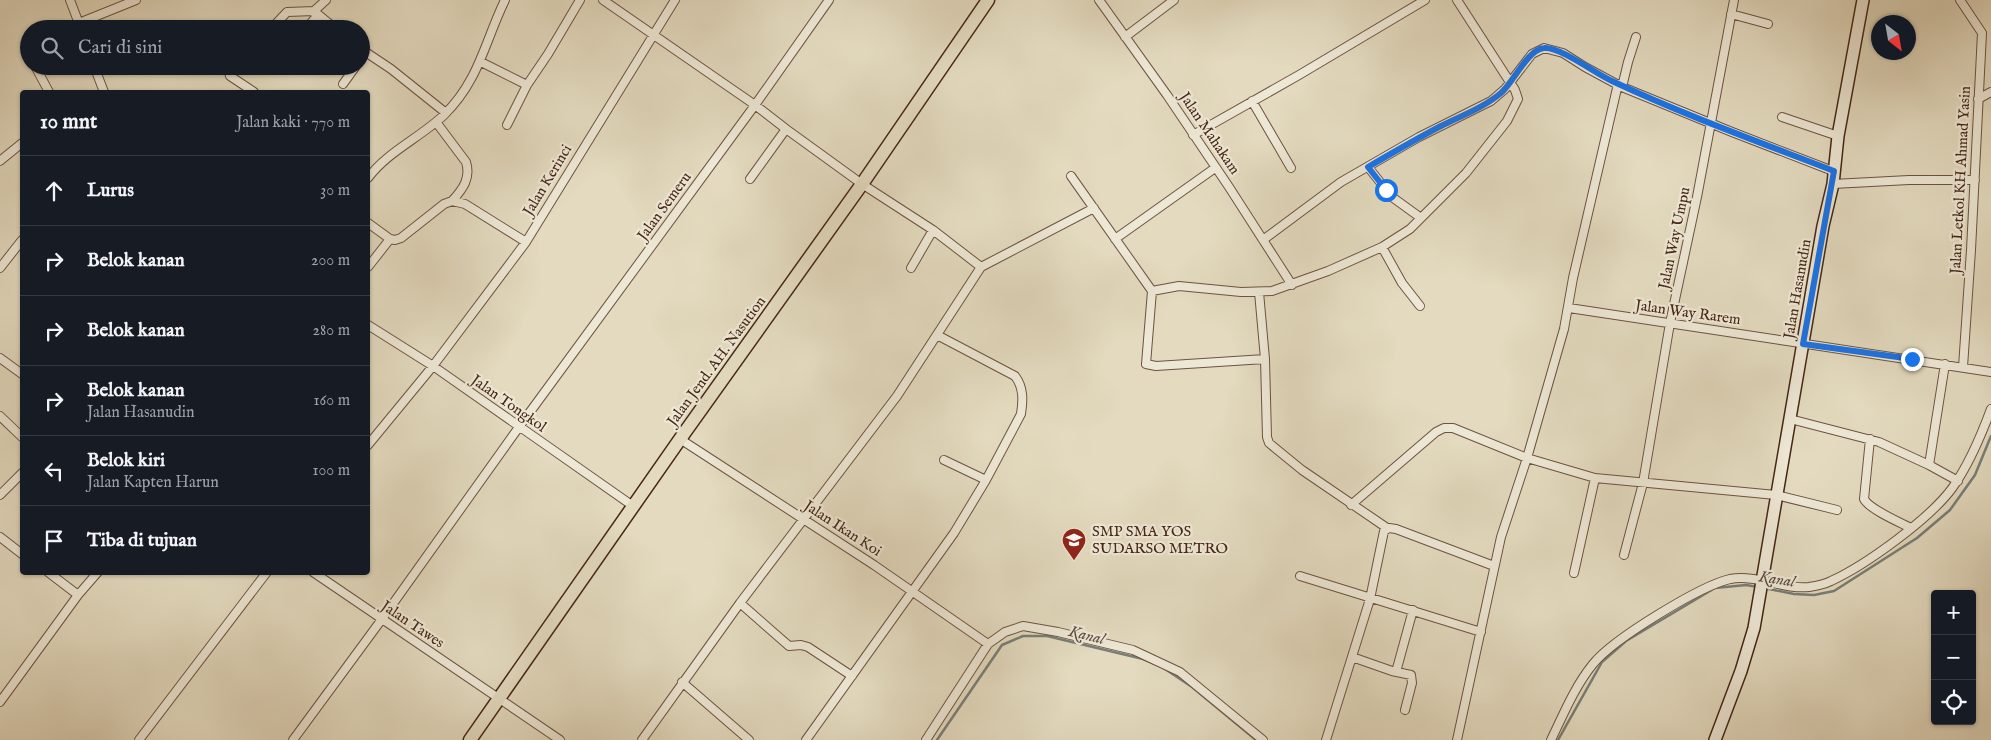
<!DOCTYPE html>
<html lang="id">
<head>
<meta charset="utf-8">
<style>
	:root { --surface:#171b24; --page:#20242c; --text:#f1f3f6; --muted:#9ea1a6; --line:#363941 }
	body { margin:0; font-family:"IM FELL English",serif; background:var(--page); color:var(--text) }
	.controls { position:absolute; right:15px; bottom:15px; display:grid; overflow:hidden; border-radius:5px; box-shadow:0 1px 4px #0004 }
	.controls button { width:45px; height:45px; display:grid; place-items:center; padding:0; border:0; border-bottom:1px solid var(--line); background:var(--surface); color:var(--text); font:25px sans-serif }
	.compass { position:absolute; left:1871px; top:15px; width:45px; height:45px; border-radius:50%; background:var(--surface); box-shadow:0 1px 4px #0004; rotate:149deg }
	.stop { position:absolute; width:15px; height:15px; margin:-11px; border:4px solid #1a73e8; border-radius:50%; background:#fff }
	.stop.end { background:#1a73e8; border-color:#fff; box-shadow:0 1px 5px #0008 }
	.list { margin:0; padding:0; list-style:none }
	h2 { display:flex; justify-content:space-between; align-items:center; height:65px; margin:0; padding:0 20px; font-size:21px }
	h2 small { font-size:16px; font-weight:400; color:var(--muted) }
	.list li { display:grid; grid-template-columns:32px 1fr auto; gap:15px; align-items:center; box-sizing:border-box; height:70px; padding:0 20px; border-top:1px solid var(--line) }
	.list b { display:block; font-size:19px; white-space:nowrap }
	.list p { margin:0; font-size:16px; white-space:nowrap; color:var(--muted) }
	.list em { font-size:16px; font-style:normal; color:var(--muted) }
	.icon { flex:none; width:28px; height:28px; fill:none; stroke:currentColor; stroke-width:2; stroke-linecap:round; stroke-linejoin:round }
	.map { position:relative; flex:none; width:1991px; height:740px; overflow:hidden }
	.search { position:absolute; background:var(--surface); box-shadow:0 1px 4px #0004; left:20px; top:20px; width:350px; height:55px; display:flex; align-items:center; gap:12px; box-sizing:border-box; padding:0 18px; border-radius:28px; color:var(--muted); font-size:19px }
	.panel { position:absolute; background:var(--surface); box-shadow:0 1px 4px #0004; left:20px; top:90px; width:350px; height:485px; border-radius:5px }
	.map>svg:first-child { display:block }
</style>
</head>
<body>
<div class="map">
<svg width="1991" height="740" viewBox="0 0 1991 740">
	<rect width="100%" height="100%" fill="#e3dabf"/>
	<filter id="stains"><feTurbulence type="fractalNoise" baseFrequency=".004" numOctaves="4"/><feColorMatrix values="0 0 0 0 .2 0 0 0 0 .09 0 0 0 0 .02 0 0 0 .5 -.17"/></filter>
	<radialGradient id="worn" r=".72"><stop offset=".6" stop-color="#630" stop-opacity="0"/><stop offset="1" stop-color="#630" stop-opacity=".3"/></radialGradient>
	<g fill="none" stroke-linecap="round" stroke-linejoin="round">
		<!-- stream -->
		<path stroke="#787e79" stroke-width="2.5" d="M1764,588l30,6 20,1 20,-4 83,-53 33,-28 25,-35 16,-39
			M1165,669l27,18 64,53
			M937,740l65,-95 21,-9h24l96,23 12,5
			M1558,740l44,-78 24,-21 89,-53 31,-3 12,2"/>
		<defs>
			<path id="minor" d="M70,0l11,29
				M603,0l152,105 31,24 76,55 71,46 48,37
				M1099,0l68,95 62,92 63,98
				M1960,0l22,33 -11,217 -8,117
				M1731,14l37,10
				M79,23l57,-23
				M271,29l16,-17 27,-1 22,18
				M306,29l10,-12 -2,-6 12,-11
				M1125,37l49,-37
				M361,49l30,20 55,44
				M481,62l46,23
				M35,66l14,26
				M94,66l10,26
				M235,66l-6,6 1,4 24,16
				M343,84l13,-18
				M1622,87l6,-25 8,-25
				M1978,99l13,-7
				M1252,101l39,67
				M1782,117l56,19
				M436,122l30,40c5,16 -3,27 -14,39
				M507,125l20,-40 21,-31 32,-54
				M1193,135l106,-60 126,-75
				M0,161l22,-18
				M1368,167l24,30 29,21
				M1071,176l81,115 -6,73 10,2 109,-7
				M368,178c19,-26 53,-41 76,-63 35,-34 41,-74 61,-115
				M750,179l36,-50
				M1833,184l76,-4h66
				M368,223l22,16 -22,28
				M390,239l5,1 6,-2 43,-34 8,-3 13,3 61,38
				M1115,239l100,-71
				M1263,240l78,-58 78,-45 72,-36 14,-12 27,-35 12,-6 19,5 22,14 37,20 110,45 101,39
				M1382,247l20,36 18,23
				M0,268l22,-28
				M911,268l22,-38
				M1152,291l27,-5 62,6 31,-1 56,-20 54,-24 28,-18 56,-56 41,-52 11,-22 -3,-9 -58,-90
				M1259,292l6,67 2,78 2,6 33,27 85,58
				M1569,308l422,64
				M368,325l65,41 200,140
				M0,358l22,16
				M0,416l22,21
				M1790,419l89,23 50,23 16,-101
				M680,439l194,126 114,79
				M1870,439l-6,60c5,10 35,23 47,29
				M368,445l65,-79 93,-124 149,-242
				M944,460l42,20
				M1929,465l29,16
				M0,495l22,-22
				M1351,505l85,-73 8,-4h9l74,30 37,-129 9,-51 45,-194
				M0,537l22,17
				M1624,555l19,-72 27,-160 27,-126 37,-197
				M48,572l30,23
				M313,572l247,168
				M1574,573l21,-95
				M1300,576l181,56
				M740,603l49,43 12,-1 7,2 44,29
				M1352,657l40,14 19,4 1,8 -7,27
				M1396,672l17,-62
				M682,682l67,58
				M0,702l78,-107 20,-23
				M139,740l128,-168
				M293,740l89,-121 137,-192 236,-322 74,-105
				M642,740l98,-137 157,-207 84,-129 113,-59
				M806,740l148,-207 32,-53 35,-66c2,-13 3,-26 -6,-38l-78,-41
				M926,740l62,-96 17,-12 18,-6 35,6 75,18 47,22 83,68
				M1326,740l44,-141 14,-68 5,-3 7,1 98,37
				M1457,740l44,-203 26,-79 68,20 181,17 61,15
				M1551,740c12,-25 24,-54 42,-76 20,-25 107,-78 137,-85 27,-5 53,11 79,8 7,-1 16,-3 22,-6 35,-16 100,-63 122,-94 17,-24 28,-51 38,-78"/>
			<path id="secondary" d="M1715,740l26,-69 13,-43 69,-402 10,-42 5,-48 25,-136"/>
			<path id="trunk" d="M470,740l215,-308 177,-248 126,-184"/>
		</defs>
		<!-- minor casing -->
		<use href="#minor" stroke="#6d5340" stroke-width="10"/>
		<!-- secondary casing -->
		<use href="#secondary" stroke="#462615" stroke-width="14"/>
		<!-- trunk casing -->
		<use href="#trunk" stroke="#462615" stroke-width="15"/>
		<!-- minor -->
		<use href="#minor" stroke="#ede7d5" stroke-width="8"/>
		<!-- secondary -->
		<use href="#secondary" stroke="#ede7d5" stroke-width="11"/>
		<!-- trunk -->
		<use href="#trunk" stroke="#e3dabf" stroke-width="12"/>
	</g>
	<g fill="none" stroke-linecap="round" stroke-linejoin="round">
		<!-- route -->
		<path stroke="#1a73e8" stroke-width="6" d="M1386,190l-18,-23c24,-14 48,-28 73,-41 20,-10 42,-18 60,-33 12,-10 27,-44 43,-45 15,-2 52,26 68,33 72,34 147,61 222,90l-31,173 109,15"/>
	</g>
	<!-- icons -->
	<defs>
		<symbol id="school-pin" viewBox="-11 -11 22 30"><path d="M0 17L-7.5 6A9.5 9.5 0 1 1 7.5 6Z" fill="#8f2418" stroke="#ede7d5"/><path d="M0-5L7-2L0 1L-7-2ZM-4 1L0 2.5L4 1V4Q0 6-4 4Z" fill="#fff"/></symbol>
	</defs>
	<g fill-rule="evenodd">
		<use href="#school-pin" x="1060" y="526" width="28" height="38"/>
	</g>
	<g text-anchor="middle" stroke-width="4.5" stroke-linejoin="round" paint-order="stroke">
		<!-- street labels -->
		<g font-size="15" fill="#462615" stroke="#ede7d5">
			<text transform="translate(1210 133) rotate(56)" y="5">Jalan Mahakam</text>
			<text transform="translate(547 180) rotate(-59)" y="5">Jalan Kerinci</text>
			<text transform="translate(1960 180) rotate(-87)" y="5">Jalan Letkol KH Ahmad Yasin</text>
			<text transform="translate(664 206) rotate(-54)" y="5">Jalan Semeru</text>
			<text transform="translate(1674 238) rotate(-78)" y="5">Jalan Way Umpu</text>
			<text transform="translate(1797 289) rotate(-80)" y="5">Jalan Hasanudin</text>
			<text transform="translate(1688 312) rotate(8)" y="5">Jalan Way Rarem</text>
			<text transform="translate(716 361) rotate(-54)" y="5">Jalan Jend. AH. Nasution</text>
			<text transform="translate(509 403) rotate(35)" y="5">Jalan Tongkol</text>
			<text transform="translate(843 528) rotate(33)" y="5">Jalan Ikan Koi</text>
			<text transform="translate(413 624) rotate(34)" y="5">Jalan Tawes</text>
		</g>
		<!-- poi labels -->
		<g font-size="15" fill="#462615" stroke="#ede7d5" text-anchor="start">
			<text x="1092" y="536">SMP SMA YOS<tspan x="1092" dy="17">SUDARSO METRO</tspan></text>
		</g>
		<!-- water labels -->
		<g font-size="16" font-style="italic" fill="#5b4a3f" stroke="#ede7d5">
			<text transform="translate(1777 578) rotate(9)" y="6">Kanal</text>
			<text transform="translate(1087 634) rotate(14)" y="6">Kanal</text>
		</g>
	</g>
	<rect width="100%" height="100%" filter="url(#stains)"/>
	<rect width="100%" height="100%" fill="url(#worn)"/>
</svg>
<div class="controls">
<button>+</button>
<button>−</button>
<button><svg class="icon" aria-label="locate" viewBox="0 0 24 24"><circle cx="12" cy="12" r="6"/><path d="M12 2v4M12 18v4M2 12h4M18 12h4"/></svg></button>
</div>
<svg class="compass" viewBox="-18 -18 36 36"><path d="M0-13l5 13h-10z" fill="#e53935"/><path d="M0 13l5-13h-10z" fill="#9ea1a6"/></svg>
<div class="stop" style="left:1386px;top:190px"></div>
<div class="stop end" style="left:1912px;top:359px"></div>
<div class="search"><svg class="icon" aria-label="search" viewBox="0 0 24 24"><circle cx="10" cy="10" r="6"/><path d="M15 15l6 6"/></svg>Cari di sini</div>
<section class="panel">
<h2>10 mnt<small>Jalan kaki · 770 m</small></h2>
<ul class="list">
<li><svg class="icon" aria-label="ahead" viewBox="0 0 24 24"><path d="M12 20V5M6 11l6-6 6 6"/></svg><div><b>Lurus</b></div><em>30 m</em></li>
<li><svg class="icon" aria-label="right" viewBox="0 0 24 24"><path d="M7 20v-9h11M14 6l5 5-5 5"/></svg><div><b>Belok kanan</b></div><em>200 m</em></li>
<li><svg class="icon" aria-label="right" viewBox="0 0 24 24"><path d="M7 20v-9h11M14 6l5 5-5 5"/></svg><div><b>Belok kanan</b></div><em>280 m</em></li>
<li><svg class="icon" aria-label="right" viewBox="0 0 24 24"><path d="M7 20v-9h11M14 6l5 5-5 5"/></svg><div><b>Belok kanan</b><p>Jalan Hasanudin</p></div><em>160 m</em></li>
<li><svg class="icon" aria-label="left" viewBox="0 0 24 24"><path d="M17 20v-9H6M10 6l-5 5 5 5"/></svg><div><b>Belok kiri</b><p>Jalan Kapten Harun</p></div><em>100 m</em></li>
<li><svg class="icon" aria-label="arrive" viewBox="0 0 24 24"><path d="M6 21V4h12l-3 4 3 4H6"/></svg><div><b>Tiba di tujuan</b></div></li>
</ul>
</section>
</div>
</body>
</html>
